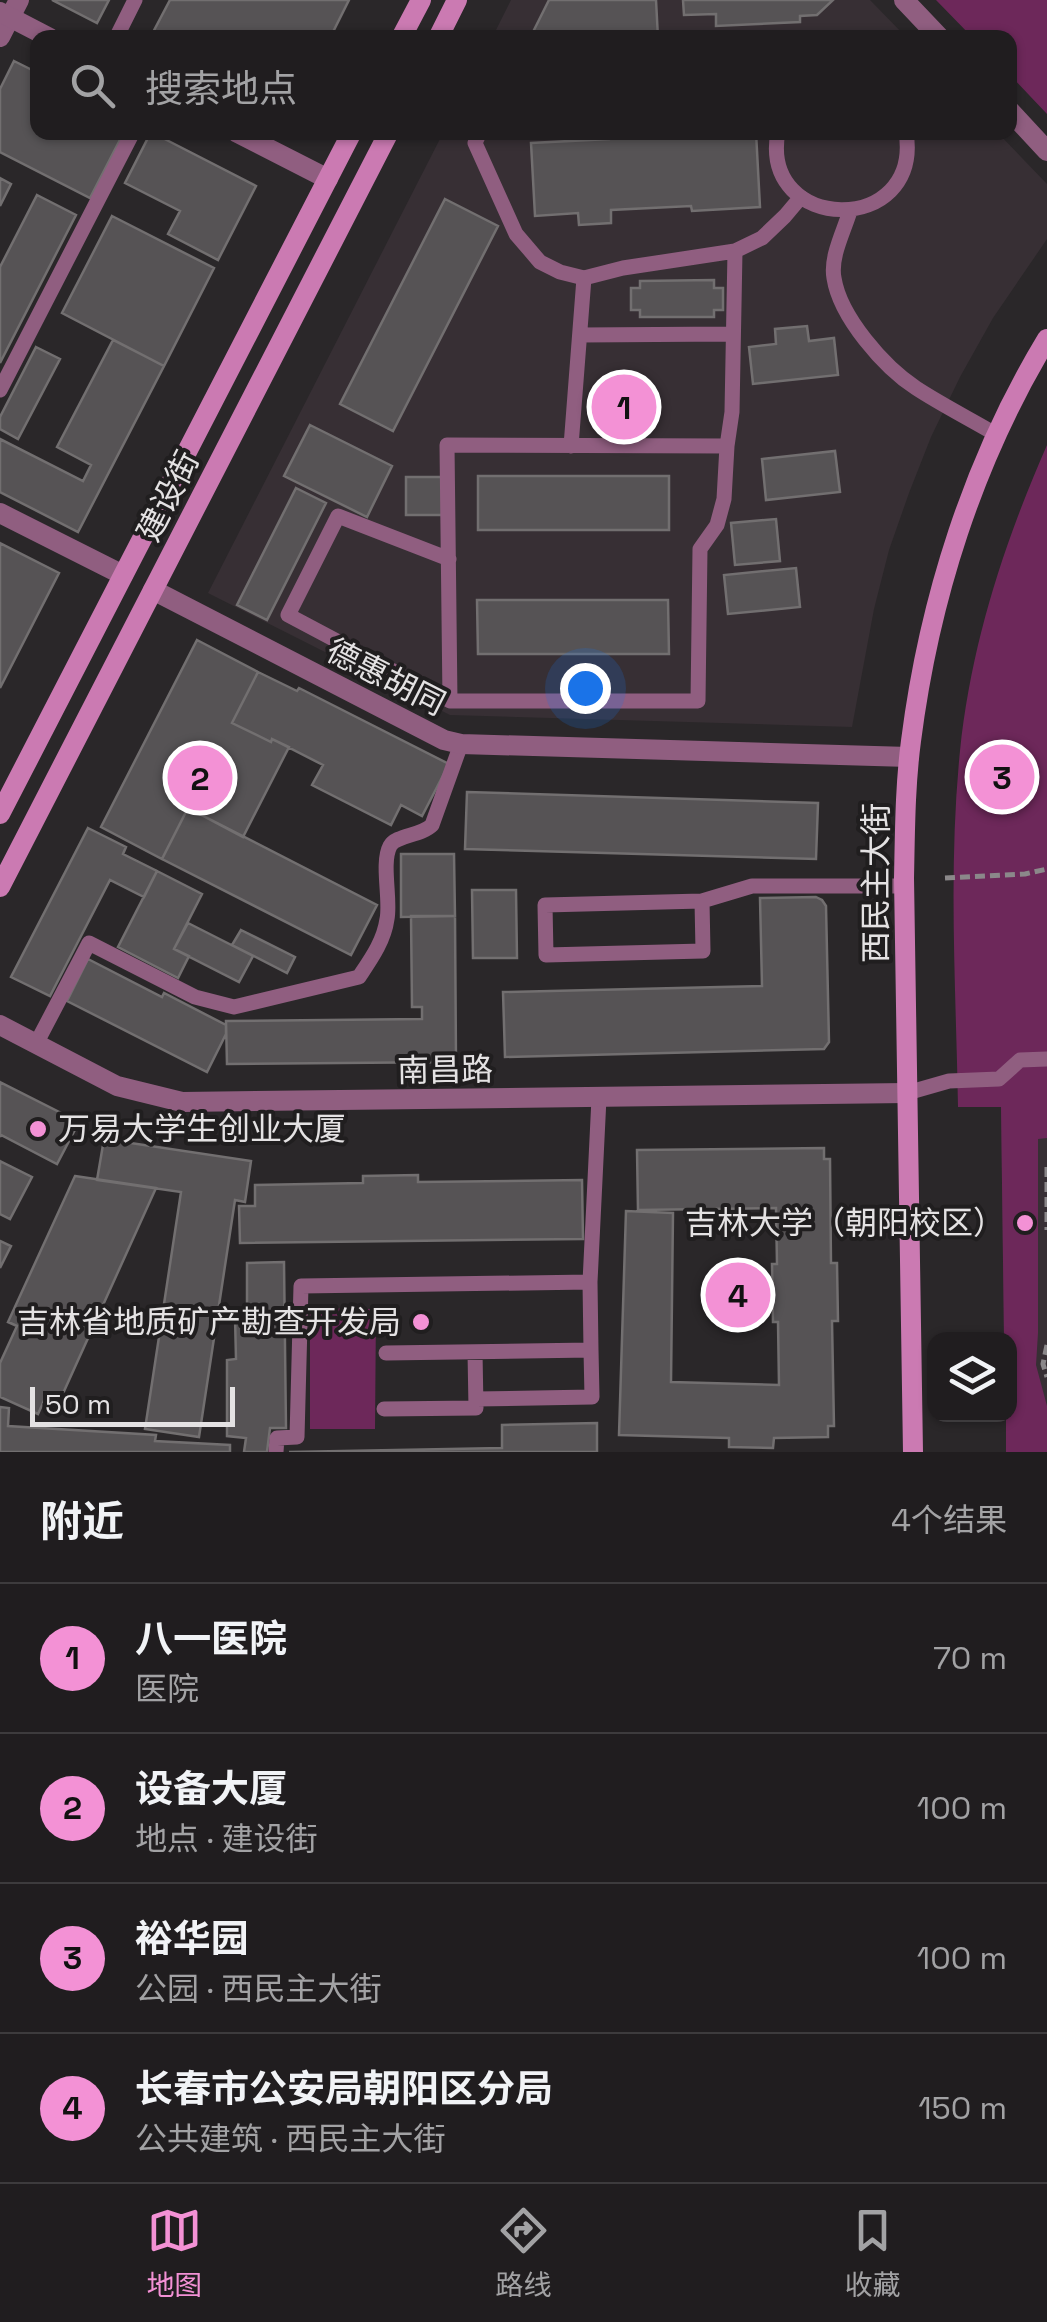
<!DOCTYPE html>
<html lang="zh">
<head>
<meta charset="utf-8">
<style>
	:root { --surface:#201d1f; --page:#2d2a2c; --text:#f1f3f6; --muted:#a2a2a4; --line:#3d3b3d; --accent:#f391d5 }
	body { margin:0; font-family:"Space Grotesk","Noto Sans SC",sans-serif; background:var(--page); color:var(--text) }
	.controls { position:absolute; right:30px; bottom:30px; display:grid; overflow:hidden; border-radius:20px; box-shadow:0 2px 8px #0004 }
	.controls button { width:90px; height:90px; display:grid; place-items:center; padding:0; border:0; border-bottom:2px solid var(--line); background:var(--surface); color:var(--text); font:50px sans-serif }
	.scale { position:absolute; left:30px; bottom:25px; width:205px; box-sizing:border-box; padding-left:10px; border:5px solid #e4e2e3; border-top:0; font-size:28px; line-height:35px; white-space:nowrap; color:#e4e2e3; -webkit-text-stroke:8px #201e1f; paint-order:stroke }
	.you { position:absolute; left:585px; top:688px; width:35px; height:35px; margin:-25px; border:8px solid #fff; border-radius:50%; background:#1a73e8; box-shadow:0 0 0 15px #1a73e833 }
	.badge { display:grid; place-items:center; width:65px; height:65px; border-radius:50%; background:var(--accent); color:#111; font-size:32px; font-weight:700 }
	.pin { position:absolute; translate:-50% -50%; border:5px solid #fff; box-shadow:0 2px 10px #0006 }
	.list { margin:0; padding:0; list-style:none }
	h2 { display:flex; justify-content:space-between; align-items:center; height:130px; margin:0; padding:0 40px; font-size:42px }
	h2 small { font-size:32px; font-weight:400; color:var(--muted) }
	.list li { display:grid; grid-template-columns:65px 1fr auto; gap:30px; align-items:center; box-sizing:border-box; height:150px; padding:0 40px; border-top:2px solid var(--line) }
	.list b { display:block; font-size:38px; white-space:nowrap }
	.list p { margin:0; font-size:32px; white-space:nowrap; color:var(--muted) }
	.list em { font-size:32px; font-style:normal; color:var(--muted) }
	.icon { flex:none; width:55px; height:55px; fill:none; stroke:currentColor; stroke-width:2; stroke-linecap:round; stroke-linejoin:round }
	.map { position:relative; flex:none; width:1047px; height:1452px; overflow:hidden }
	.search { position:absolute; background:var(--surface); box-shadow:0 2px 8px #0004; left:30px; right:30px; top:30px; height:110px; display:flex; align-items:center; gap:25px; box-sizing:border-box; padding:0 35px; border-radius:20px; color:var(--muted); font-size:38px }
	.sheet { height:730px; background:var(--surface) }
	nav { display:flex; justify-content:space-around; align-items:center; box-sizing:border-box; height:140px; border-top:2px solid var(--line); background:var(--surface); font-size:28px; color:var(--muted) }
	nav a { display:grid; justify-items:center; gap:5px }
	nav .on { color:var(--accent) }
	.map>svg:first-child { display:block }
</style>
</head>
<body>
<div class="map">
<svg width="1047" height="1452" viewBox="0 0 1047 1452">
	<rect width="100%" height="100%" fill="#2a2729"/>
	<!-- built -->
	<path fill="#372f34" d="M511,0h359l36,37 -414,1z
		M443,133h555l49,51v55l-54,79 -33,59 -29,60 -22,56 -20,57 -15,59 -22,118 -402,-12 -242,-122z
		M1047,1105v347h-41v-37l4,-1v-74l-6,-1 -3,-232z"/>
	<!-- green -->
	<path fill="#6d285a" d="M936,0h111v114l-37,-39v-37l-38,-1z
		M1047,445v693l-9,1v194l-2,32 11,41v46h-41v-37l4,-1v-74l-6,-1 -3,-232h-43c-2,-118 -10,-238 2,-356 11,-107 44,-208 87,-306z
		M310,1308l66,1 -1,120h-65z"/>
	<!-- building -->
	<path fill="#565355" stroke="#726f70" stroke-width="2.5" d="M52,0h57l-12,23z
		M170,0h179l-19,38h-180z
		M549,0h107l2,38h-128z
		M683,0h150l-16,15 -17,1v6l-84,4v-12l-32,1z
		M14,61l24,12v59h86l-34,66 -90,-46v-63z
		M151,132l105,54 -38,74 -50,-26 12,-23 -55,-28z
		M609,132h147l4,75 -68,4 -1,-5 -80,4v13l-32,2 -1,-12 -43,3 -4,-73 78,-4z
		M0,178l11,6 -11,22z
		M37,195l39,20 -76,148v-96z
		M445,199l53,27 -105,205 -53,-27z
		M112,216l102,52 -50,98 -102,-53z
		M714,280v8h9v22h-9v7h-74v-7h-9v-22h9v-7z
		M807,326l2,15 25,-3 4,37 -85,9 -4,-37 27,-3 -1,-15z
		M113,340l51,26 -86,166 -78,-40v-53l83,42 8,-16 -34,-18z
		M36,347l24,12 -42,80 -18,-10v-12z
		M310,425l82,41 -25,51 -83,-41z
		M835,451l5,41 -74,8 -4,-41z
		M478,476h191v54h-191z
		M406,477h36l1,38h-37z
		M296,488l30,15 -59,117 -30,-15z
		M776,519l4,42 -45,4 -4,-42z
		M0,543l59,30 -59,115z
		M796,568l4,39 -72,7 -4,-39z
		M477,600h191l1,54h-191z
		M197,640l61,32 -26,51 39,19 1,-3 17,8 -46,90 -55,-29 -26,51 -61,-32z
		M258,672l39,19 2,-3 150,76 -27,52 -21,-11 -10,20 -79,-40 11,-20 -51,-26 -1,3 -39,-19z
		M467,792l351,11 -2,56 -351,-10z
		M188,808l189,97 -26,50 -189,-96z
		M88,828l38,19 -3,7 34,17 -13,26 -34,-17 -60,116 -39,-19z
		M401,854h53l1,62 -54,1z
		M157,871l45,23 -28,55 15,7 -11,22 -60,-31z
		M472,890h44l1,68h-44z
		M816,897l6,3 4,6 3,136 -5,7 -319,8 -2,-65 259,-6 -2,-88z
		M411,916h44l1,146 -229,2 -1,-43 196,-2v-12h-10z
		M188,923l65,33 -14,26 -65,-33z
		M241,930l54,27 -8,16 -55,-28z
		M88,959l74,38 2,-4 62,32v9l-19,38 -140,-71z
		M0,1082l79,40 -22,42 -56,-29 -1,2z
		M104,1139l147,22 -6,41 -10,-2 -36,237 -54,-8 36,-237 -84,-12z
		M824,1148v11h6l1,104h6l1,58h-6l2,105h-6v11l-54,1 -1,10 -44,-1v-9l-110,-3 7,-224 47,2 -2,169 108,3 -1,-63h-5l-1,-58h5l-1,-56 -138,2 -1,-60z
		M0,1161l32,16 -22,42 -10,-5z
		M418,1175v7l164,-2 1,59 -343,4 -1,-37h16v-21l108,-2v-7z
		M75,1176l81,12 -96,212 -13,-6 -9,20 -38,-17v-34l17,-37 -9,-4z
		M0,1241l11,5 -11,22z
		M284,1262l2,166h-16l-3,24h-23l2,-14 -19,-2v-76l9,-1 -1,-42h12v-54z
		M0,1407l9,1 -1,18 148,9 -1,6 75,4v7h-230z
		M597,1423v29h-308l213,-4v-23z"/>
	<g fill="none" stroke-linecap="round" stroke-linejoin="round">
		<!-- path -->
		<path stroke="#8b888a" stroke-width="5" stroke-dasharray="10 5" stroke-linecap="butt" d="M945,878l80,-4 22,-5
			M1047,1167v63
			M1047,1345l-4,19 4,13"/>
		<!-- service -->
		<path stroke="#905e80" stroke-width="15" d="M116,38l19,-38
			M480,132l-5,11 41,91 24,28 20,10 24,6 39,-10 112,-17 27,-13 23,-22 16,-19
			M778,132c-19,102 145,105 128,0
			M850,211c-6,20 -20,46 -16,67 6,39 50,89 82,110 26,17 54,31 81,47
			M580,335l152,-1
			M0,390l133,-258
			M571,446l13,-168
			M449,559l-111,-43 -50,99 162,86h248l2,-152 17,-24 7,-26 3,-53 5,-34 3,-161
			M450,701l-3,-256 280,1
			M702,901l1,50 -157,4 -1,-50z
			M702,901l50,-15h152
			M36,1044l53,-101 106,54 39,10 125,-30c12,-18 25,-36 28,-58 4,-19 -6,-56 3,-73 6,-11 31,-10 42,-21l29,-81
			M907,1093l42,-12 50,-2 21,-19 27,-1
			M590,1282l9,-184
			M476,1399l116,-2 -1,-47
			M384,1409l92,-1 -1,-56
			M276,1452l1,-14 20,-1 4,-151 289,-4 1,68 -205,3"/>
		<!-- minor -->
		<path stroke="#905e80" stroke-width="20" d="M904,0l36,38
			M0,37l19,-37
			M1010,111l37,40
			M0,513l123,62
			M153,590l291,150 17,4 448,13"/>
		<!-- tertiary -->
		<path stroke="#905e80" stroke-width="20" d="M0,12l50,26
			M236,132l92,47
			M0,1025l117,61 65,16 725,-9"/>
		<!-- secondary -->
		<path stroke="#cb7ab2" stroke-width="20" d="M401,38l20,-38
			M438,38l19,-38
			M0,814l352,-682
			M0,887l389,-755
			M913,1452l-9,-574c1,-46 1,-92 7,-137 18,-141 62,-280 136,-402"/>
	</g>
	<!-- markers -->
	<g fill="#f391d5" stroke="#201e1f" stroke-width="4">
		<circle cx="38" cy="1129" r="10"/>
		<circle cx="1025" cy="1223" r="10"/>
		<circle cx="421" cy="1322" r="10"/>
	</g>
	<g text-anchor="middle" stroke-width="8" stroke-linejoin="round" paint-order="stroke">
		<!-- street labels -->
		<g font-size="32" fill="#e4e2e3" stroke="#201e1f">
			<text transform="translate(168 496) rotate(-63)" y="11">建设街</text>
			<text transform="translate(386 677) rotate(27)" y="11">德惠胡同</text>
			<text transform="translate(876 883) rotate(-90)" y="11">西民主大街</text>
			<text transform="translate(445 1070) rotate(-1)" y="11">南昌路</text>
		</g>
		<!-- poi labels -->
		<g font-size="32" fill="#e4e2e3" stroke="#201e1f" text-anchor="end">
			<text x="58" y="1140" text-anchor="start">万易大学生创业大厦</text>
			<text x="1005" y="1234">吉林大学（朝阳校区）</text>
			<text x="401" y="1333">吉林省地质矿产勘查开发局</text>
		</g>
	</g>
</svg>
<div class="controls">
<button><svg class="icon" aria-label="layers" viewBox="0 0 24 24"><path d="M12 4l9 5-9 5-9-5zM3 14l9 5 9-5"/></svg></button>
</div>
<div class="scale">50 m</div>
<div class="you"></div>
<div class="pin badge" style="left:624px;top:407px">1</div>
<div class="pin badge" style="left:200px;top:778px">2</div>
<div class="pin badge" style="left:1002px;top:777px">3</div>
<div class="pin badge" style="left:738px;top:1295px">4</div>
<div class="search"><svg class="icon" aria-label="search" viewBox="0 0 24 24"><circle cx="10" cy="10" r="6"/><path d="M15 15l6 6"/></svg>搜索地点</div>
</div>
<section class="sheet">
<h2>附近<small>4个结果</small></h2>
<ul class="list">
<li><span class="badge">1</span><div><b>八一医院</b><p>医院</p></div><em>70 m</em></li>
<li><span class="badge">2</span><div><b>设备大厦</b><p>地点 · 建设街</p></div><em>100 m</em></li>
<li><span class="badge">3</span><div><b>裕华园</b><p>公园 · 西民主大街</p></div><em>100 m</em></li>
<li><span class="badge">4</span><div><b>长春市公安局朝阳区分局</b><p>公共建筑 · 西民主大街</p></div><em>150 m</em></li>
</ul>
</section>
<nav>
<a class="on"><svg class="icon" aria-label="map" viewBox="0 0 24 24"><path d="M3 6l6-2 6 2 6-2v14l-6 2-6-2-6 2zM9 4v14M15 6v14"/></svg>地图</a>
<a><svg class="icon" aria-label="directions" viewBox="0 0 24 24"><path d="M12 3l9 9-9 9-9-9zM9 14v-3h6M13 9l2 2-2 2"/></svg>路线</a>
<a><svg class="icon" aria-label="saved" viewBox="0 0 24 24"><path d="M7 4h10v16l-5-4-5 4z"/></svg>收藏</a>
</nav>
</body>
</html>
